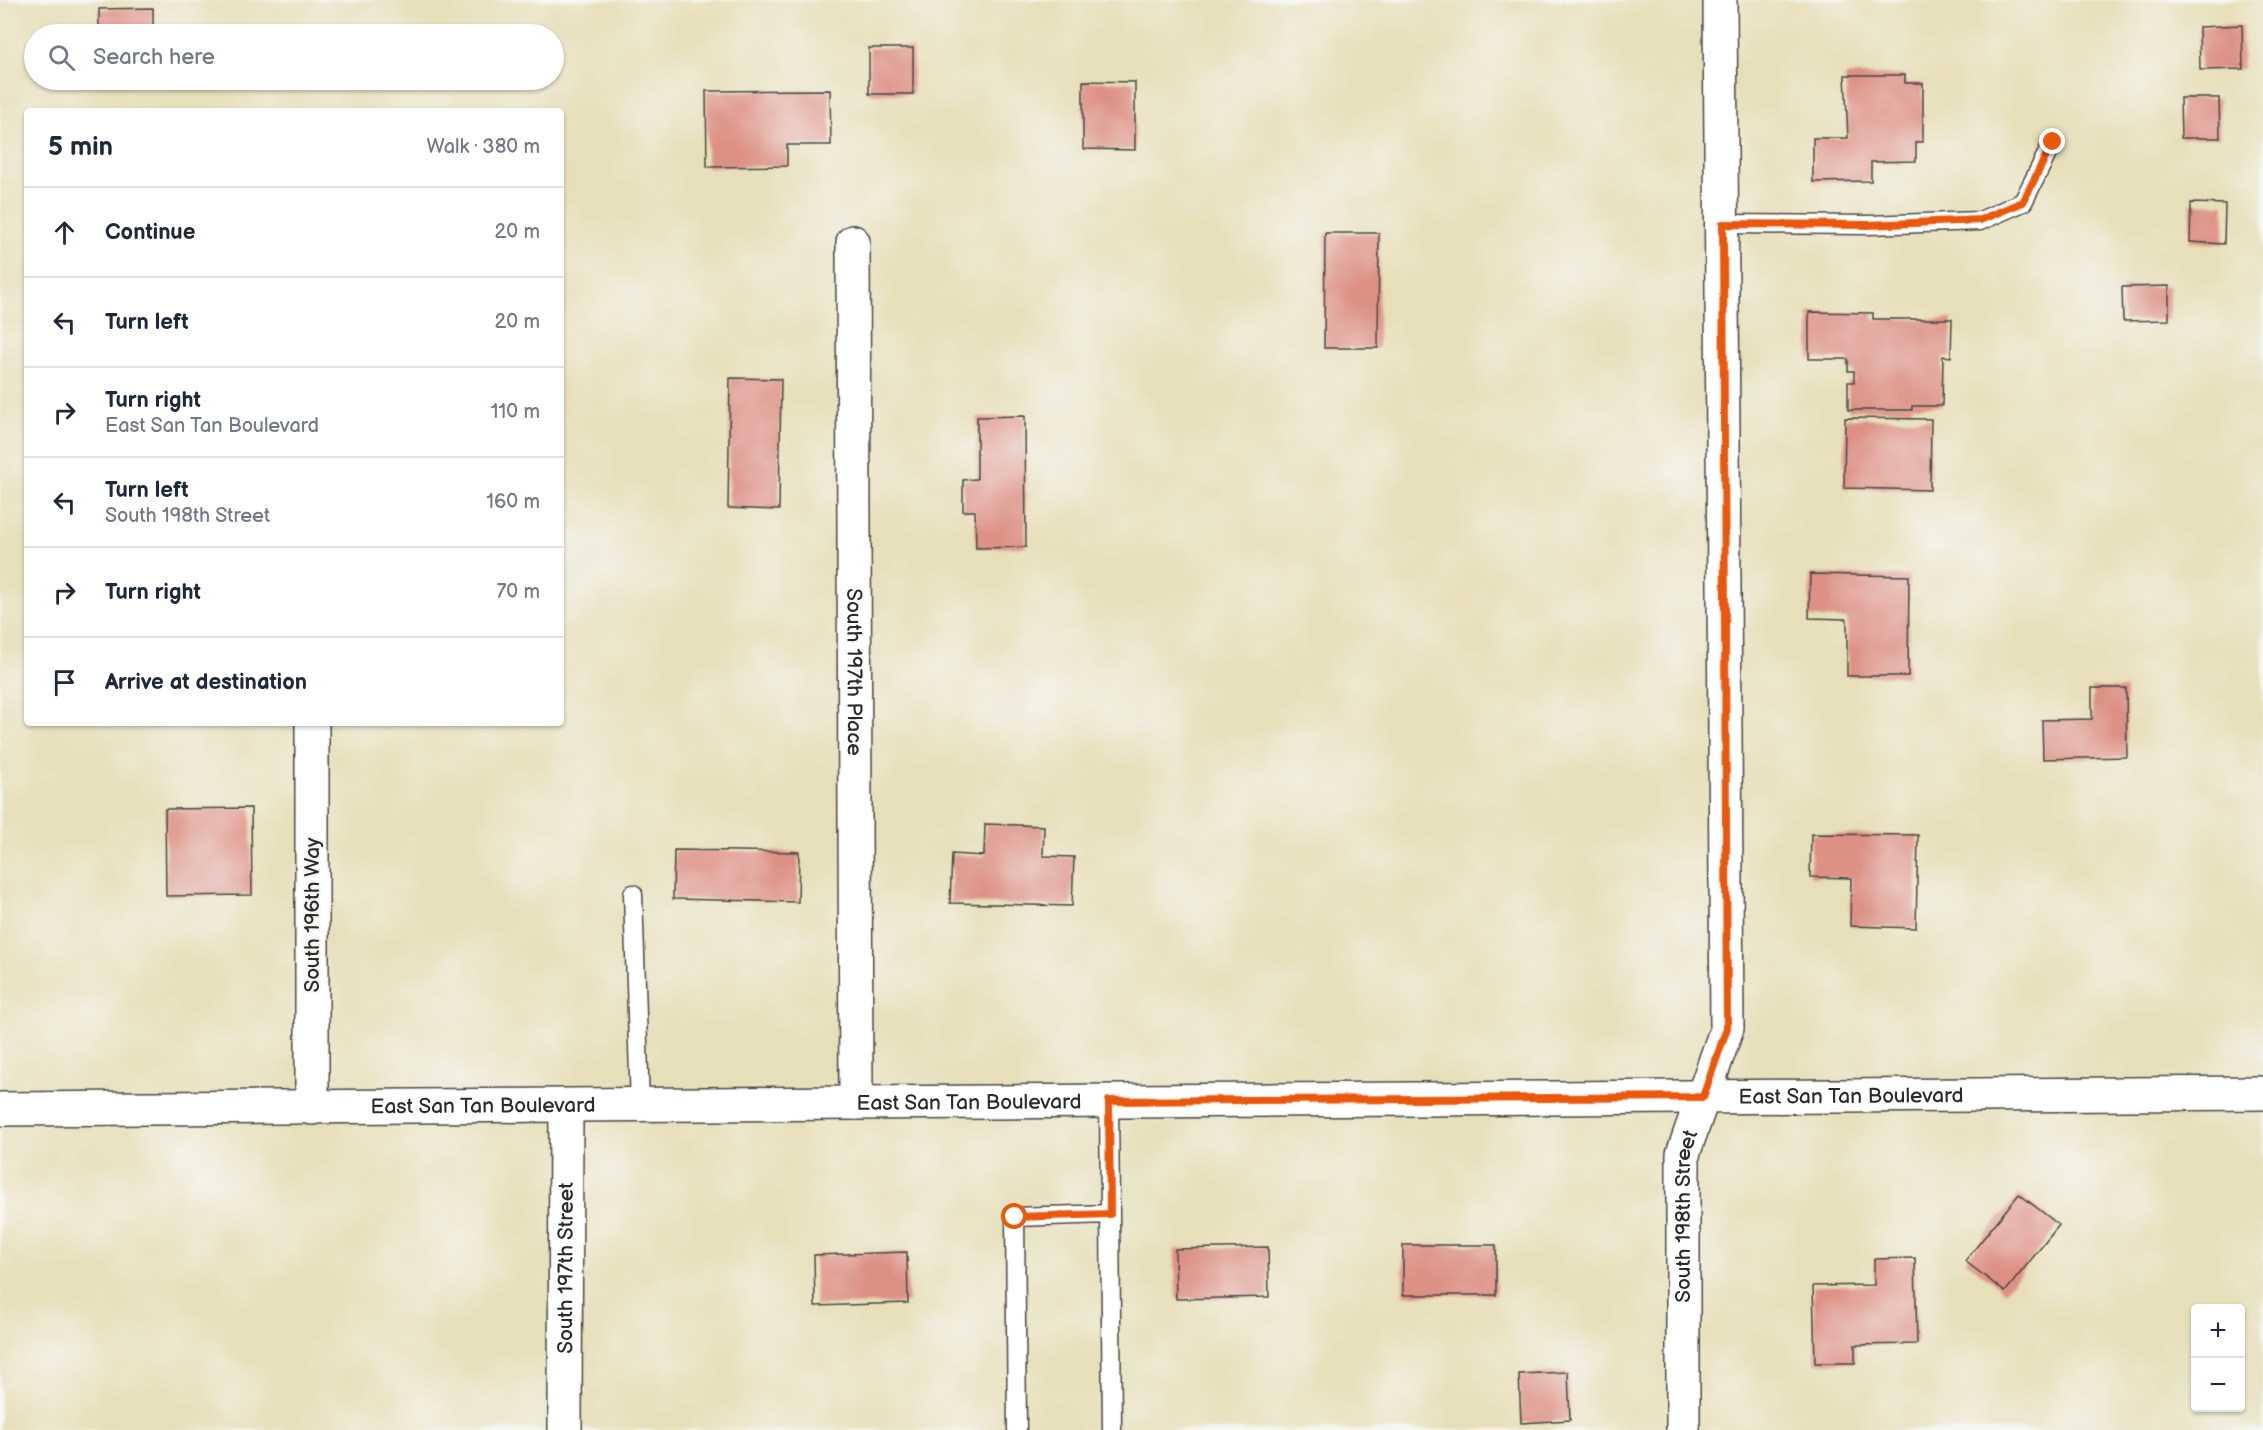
<!DOCTYPE html>
<html lang="en">
<head>
<meta charset="utf-8">
<style>
	:root { --surface:#fff; --page:#f2f2f3; --text:#1f2937; --muted:#747a83; --line:#e0e1e3 }
	body { margin:0; font-family:"Balsamiq Sans",sans-serif; background:var(--page); color:var(--text) }
	.controls { position:absolute; right:18px; bottom:18px; display:grid; overflow:hidden; border-radius:6px; box-shadow:0 2px 4px #0004 }
	.controls button { width:54px; height:54px; display:grid; place-items:center; padding:0; border:0; border-bottom:2px solid var(--line); background:var(--surface); color:var(--text); font:30px sans-serif }
	.stop { position:absolute; width:18px; height:18px; margin:-14px; border:4px solid #ea580c; border-radius:50%; background:#fff }
	.stop.end { background:#ea580c; border-color:#fff; box-shadow:0 2px 6px #0008 }
	.list { margin:0; padding:0; list-style:none }
	h2 { display:flex; justify-content:space-between; align-items:center; height:78px; margin:0; padding:0 24px; font-size:26px }
	h2 small { font-size:20px; font-weight:400; color:var(--muted) }
	.list li { display:grid; grid-template-columns:39px 1fr auto; gap:18px; align-items:center; box-sizing:border-box; height:90px; padding:0 24px; border-top:2px solid var(--line) }
	.list b { display:block; font-size:22px; white-space:nowrap }
	.list p { margin:0; font-size:20px; white-space:nowrap; color:var(--muted) }
	.list em { font-size:20px; font-style:normal; color:var(--muted) }
	.icon { flex:none; width:33px; height:33px; fill:none; stroke:currentColor; stroke-width:2; stroke-linecap:round; stroke-linejoin:round }
	.map { position:relative; flex:none; width:2263px; height:1430px; overflow:hidden }
	.search { position:absolute; background:var(--surface); box-shadow:0 2px 4px #0004; left:24px; top:24px; width:540px; height:66px; display:flex; align-items:center; gap:15px; box-sizing:border-box; padding:0 21px; border-radius:33px; color:var(--muted); font-size:22px }
	.panel { position:absolute; background:var(--surface); box-shadow:0 2px 4px #0004; left:24px; top:108px; width:540px; height:618px; border-radius:6px }
	.map>svg:first-child { display:block }
</style>
</head>
<body>
<div class="map">
<svg width="2263" height="1430" viewBox="0 0 2263 1430">
	<rect width="100%" height="100%" fill="#f6f6f2"/>
	<filter id="ink" filterUnits="userSpaceOnUse"><feTurbulence type="fractalNoise" baseFrequency=".0167" numOctaves="2"/><feDisplacementMap in="SourceGraphic" scale="12" xChannelSelector="R" yChannelSelector="G"/><feConvolveMatrix kernelMatrix="1 2 1 2 8 2 1 2 1" color-interpolation-filters="sRGB"/></filter>
	<filter id="wash" filterUnits="userSpaceOnUse"><feTurbulence type="fractalNoise" baseFrequency=".008" numOctaves="4" result="noise"/><feDisplacementMap in="SourceGraphic" scale="24" xChannelSelector="R" yChannelSelector="G"/><feGaussianBlur stdDeviation="1.35" result="paint"/><feColorMatrix in="noise" values="0 0 0 0 0 0 0 0 0 0 0 0 0 0 0 0 0 1.4 0 .05"/><feComposite in="paint" operator="in"/></filter>
	<g filter="url(#wash)">
		<rect width="100%" height="100%" fill="#e7dfb9"/>
		<g id="blocks">
			<!-- building -->
			<path fill="#dd9185" d="M153,8v26h-54v-25z
				M2242,25l1,44 -43,1 -1,-43z
				M869,48h44v46h-44z
				M1845,75h60v8h18v59h-7v19l-45,1v19l-58,1v-44h35z
				M1083,81l52,1v68l-52,-1z
				M830,90l1,55h-44v21l-80,1 -1,-76z
				M2180,98h39l1,40h-39z
				M2191,203l34,1 -1,40 -34,-2z
				M1325,233h54l-1,115h-54z
				M2169,286v34l-46,1 -1,-34z
				M1809,312l64,1v6h79l-1,38 -8,-1 -1,50h-30v4h-64v-28h6v-11h-6v-12h-39z
				M730,378l51,1 -2,131 -51,-2z
				M1025,416l1,131 -50,1 -1,-37h-12v-31l14,-1v-62z
				M1845,418l86,1 -1,71 -86,-2z
				M1810,574l99,2 -1,100h-61v-57l-38,-1z
				M2092,688h34l1,69 -84,2 -1,-39 50,-1z
				M251,808l1,87 -86,1 -1,-87z
				M985,824l59,2 -1,30 31,1 -2,49 -122,-3 2,-49 32,2z
				M1811,834l107,1 -2,93 -66,-2 1,-48 -41,-1z
				M674,850l125,2 -1,50 -125,-3z
				M2019,1194l40,31 -54,67 -40,-31z
				M1403,1245h93v50h-93z
				M1268,1247l1,50 -93,2 -1,-50z
				M907,1252l1,51 -93,3 -1,-51z
				M1915,1258l2,86 -62,1v18h-40l-2,-77 61,-1v-26z
				M1568,1372l2,48 -49,3 -2,-49z"/>
		</g>
	</g>
	<g filter="url(#ink)">
		<use href="#blocks" fill-opacity="0" stroke="#474640" stroke-width="1.5"/>
		<g fill="none" stroke-linecap="round" stroke-linejoin="round">
			<defs>
				<path id="service" d="M1723,224l145,1 112,-4 43,-19 30,-60
					M633,894l7,211
					M1109,1101l3,329
					M1017,1430l-2,-213 95,-3"/>
				<g id="minor">
					<path id="s1" d="M853,242l3,861"/>
					<path d="M312,723v385"/>
					<path id="s2" d="M565,1430l1,-324"/>
					<path id="s3" d="M1683,1430v-276l44,-126 -7,-1028"/>
				</g>
				<g id="tertiary">
					<path id="s4" d="M0,1109l2263,-16"/>
				</g>
			</defs>
			<!-- service casing -->
			<use href="#service" stroke="#474640" stroke-width="21"/>
			<!-- minor casing -->
			<use href="#minor" stroke="#474640" stroke-width="36"/>
			<!-- tertiary casing -->
			<use href="#tertiary" stroke="#474640" stroke-width="36"/>
			<!-- service -->
			<use href="#service" stroke="#fff" stroke-width="18"/>
			<!-- minor -->
			<use href="#minor" stroke="#fff" stroke-width="33"/>
			<!-- tertiary -->
			<use href="#tertiary" stroke="#fff" stroke-width="33"/>
		</g>
	</g>
	<g fill="none" stroke-linecap="round" stroke-linejoin="round" filter="url(#ink)">
		<!-- route -->
		<path stroke="#ea580c" stroke-width="8" d="M1015,1217l95,-3 -1,-113 594,-4 24,-69 -4,-804 145,1 112,-5 43,-18 30,-60"/>
	</g>
	<g text-anchor="middle" stroke-width="4.5" stroke-linejoin="round" paint-order="stroke">
		<!-- street labels -->
		<g font-size="21" fill="#2b2b2b" stroke="#f6f6f2">
			<text dy="7" stroke="none"><textPath href="#s1" startOffset="430">South 197th Place</textPath></text>
			<text transform="translate(312 915) rotate(-90)" y="7">South 196th Way</text>
			<text dy="7" stroke="none"><textPath href="#s4" startOffset="1851">East San Tan Boulevard</textPath></text>
			<text dy="7" stroke="none"><textPath href="#s4" startOffset="969">East San Tan Boulevard</textPath></text>
			<text dy="7" stroke="none"><textPath href="#s4" startOffset="483">East San Tan Boulevard</textPath></text>
			<text dy="7" stroke="none"><textPath href="#s3" startOffset="214">South 198th Street</textPath></text>
			<text dy="7" stroke="none"><textPath href="#s2" startOffset="162">South 197th Street</textPath></text>
		</g>
	</g>
</svg>
<div class="controls">
<button>+</button>
<button>−</button>
</div>
<div class="stop" style="left:1015px;top:1217px"></div>
<div class="stop end" style="left:2053px;top:142px"></div>
<div class="search"><svg class="icon" aria-label="search" viewBox="0 0 24 24"><circle cx="10" cy="10" r="6"/><path d="M15 15l6 6"/></svg>Search here</div>
<section class="panel">
<h2>5 min<small>Walk · 380 m</small></h2>
<ul class="list">
<li><svg class="icon" aria-label="ahead" viewBox="0 0 24 24"><path d="M12 20V5M6 11l6-6 6 6"/></svg><div><b>Continue</b></div><em>20 m</em></li>
<li><svg class="icon" aria-label="left" viewBox="0 0 24 24"><path d="M17 20v-9H6M10 6l-5 5 5 5"/></svg><div><b>Turn left</b></div><em>20 m</em></li>
<li><svg class="icon" aria-label="right" viewBox="0 0 24 24"><path d="M7 20v-9h11M14 6l5 5-5 5"/></svg><div><b>Turn right</b><p>East San Tan Boulevard</p></div><em>110 m</em></li>
<li><svg class="icon" aria-label="left" viewBox="0 0 24 24"><path d="M17 20v-9H6M10 6l-5 5 5 5"/></svg><div><b>Turn left</b><p>South 198th Street</p></div><em>160 m</em></li>
<li><svg class="icon" aria-label="right" viewBox="0 0 24 24"><path d="M7 20v-9h11M14 6l5 5-5 5"/></svg><div><b>Turn right</b></div><em>70 m</em></li>
<li><svg class="icon" aria-label="arrive" viewBox="0 0 24 24"><path d="M6 21V4h12l-3 4 3 4H6"/></svg><div><b>Arrive at destination</b></div></li>
</ul>
</section>
</div>
</body>
</html>
